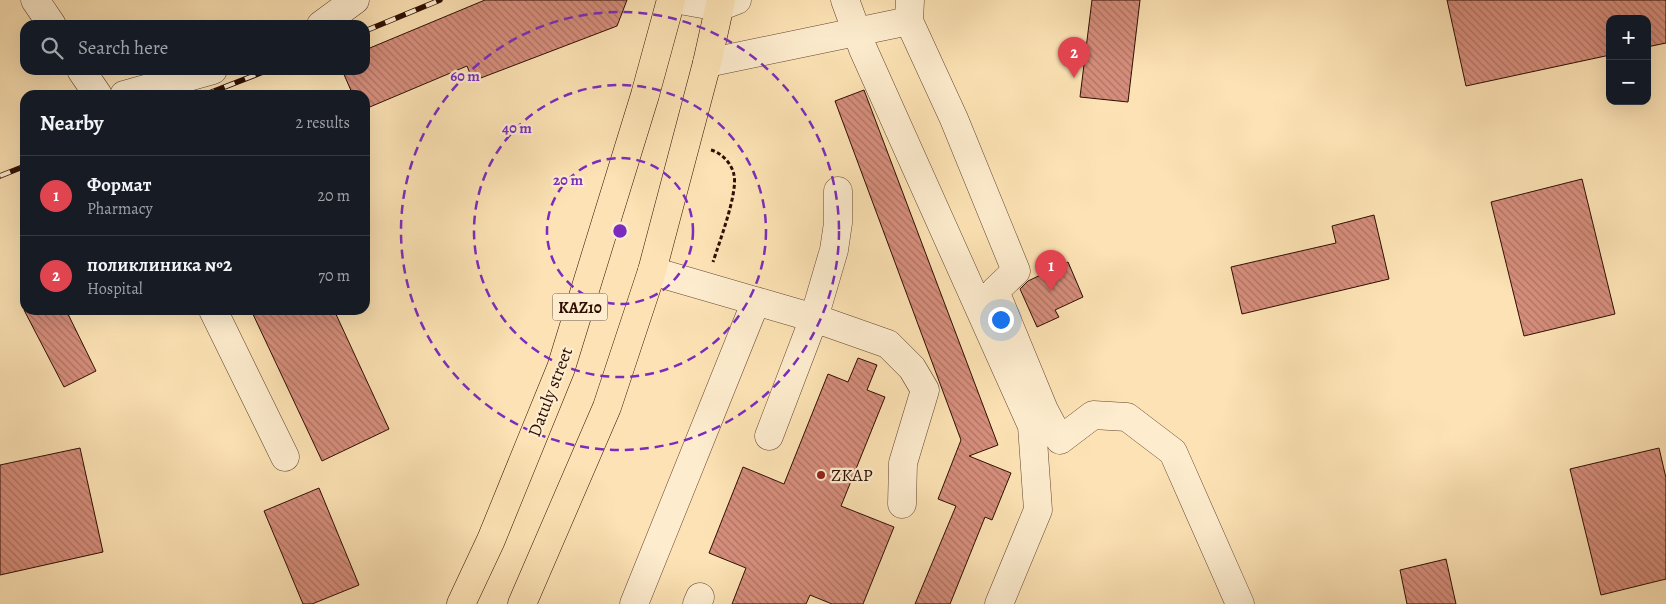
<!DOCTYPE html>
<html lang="en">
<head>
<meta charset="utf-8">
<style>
	:root { --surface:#171b24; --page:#20242c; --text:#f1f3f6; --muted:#9ea1a6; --line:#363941; --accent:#db2777 }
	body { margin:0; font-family:Alegreya,serif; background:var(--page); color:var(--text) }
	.controls { position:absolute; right:15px; top:15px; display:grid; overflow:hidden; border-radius:10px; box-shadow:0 5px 20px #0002 }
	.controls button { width:45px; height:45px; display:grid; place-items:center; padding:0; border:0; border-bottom:1px solid var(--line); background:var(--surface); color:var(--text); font:25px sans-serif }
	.you { position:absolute; left:1000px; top:319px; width:18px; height:18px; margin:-12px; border:4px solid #fff; border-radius:50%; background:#1a73e8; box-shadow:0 0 0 8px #1a73e833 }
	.badge { display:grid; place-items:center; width:32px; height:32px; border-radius:50%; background:var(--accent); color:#fff; font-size:16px; font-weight:700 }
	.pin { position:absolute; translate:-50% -41px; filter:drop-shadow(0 1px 2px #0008) }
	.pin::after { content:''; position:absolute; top:26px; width:18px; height:15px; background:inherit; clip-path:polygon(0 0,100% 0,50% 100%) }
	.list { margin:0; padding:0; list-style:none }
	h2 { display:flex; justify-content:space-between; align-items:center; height:65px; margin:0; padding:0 20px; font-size:21px }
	h2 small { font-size:16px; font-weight:400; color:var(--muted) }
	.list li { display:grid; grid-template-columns:32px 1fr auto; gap:15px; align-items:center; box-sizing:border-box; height:80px; padding:0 20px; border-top:1px solid var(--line) }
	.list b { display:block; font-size:19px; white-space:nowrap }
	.list p { margin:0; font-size:16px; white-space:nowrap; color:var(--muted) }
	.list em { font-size:16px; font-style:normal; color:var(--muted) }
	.icon { flex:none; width:28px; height:28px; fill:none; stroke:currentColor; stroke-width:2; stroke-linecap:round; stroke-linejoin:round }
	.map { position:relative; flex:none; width:1666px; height:604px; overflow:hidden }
	.search { position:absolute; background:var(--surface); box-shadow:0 5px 20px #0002; left:20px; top:20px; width:350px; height:55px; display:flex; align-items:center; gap:12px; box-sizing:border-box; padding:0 18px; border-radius:15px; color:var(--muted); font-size:19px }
	.panel { position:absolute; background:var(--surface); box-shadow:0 5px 20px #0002; left:20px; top:90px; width:350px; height:225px; border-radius:15px }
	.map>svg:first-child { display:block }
</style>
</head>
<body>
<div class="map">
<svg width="1666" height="604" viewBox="0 0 1666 604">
	<defs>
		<pattern id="building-back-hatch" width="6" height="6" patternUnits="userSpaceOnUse" patternTransform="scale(1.25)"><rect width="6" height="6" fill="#d68e7c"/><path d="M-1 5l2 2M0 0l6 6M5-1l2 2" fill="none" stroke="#ae7263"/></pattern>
	</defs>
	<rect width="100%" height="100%" fill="#fce2b4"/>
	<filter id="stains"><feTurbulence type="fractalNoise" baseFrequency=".004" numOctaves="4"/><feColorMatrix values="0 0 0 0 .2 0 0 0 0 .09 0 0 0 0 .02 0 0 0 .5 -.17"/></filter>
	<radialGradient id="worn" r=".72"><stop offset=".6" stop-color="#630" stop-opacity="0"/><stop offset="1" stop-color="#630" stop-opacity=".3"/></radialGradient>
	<!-- building -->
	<path fill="url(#building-back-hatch)" stroke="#2e0e02" d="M485,0h142l-10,26 -144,55 -6,-15 -102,43v-14h-12l-11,-25h23v-20z
		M1092,0h48l-12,102 -48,-5z
		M1447,0h219v43l-19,4v-28h-37v36l-144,31z
		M864,90l134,355 -29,11 42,17 -19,47 -7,-3 -35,87h-35l41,-98 -18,-7 23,-59 -126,-339z
		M1582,179l33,135 -91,22 -33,-134z
		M1374,215l15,64 -147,35 -11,-47 105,-24 -4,-17z
		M1068,262l15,35 -28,13 4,7 -22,10 -17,-38 8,-8z
		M24,310h42l30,61 -32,16z
		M251,310h83l55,119 -67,32z
		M858,358l19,7 -10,25 18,7 -44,109 53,21 -31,77h-31l-22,-9 -4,9h-74l14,-36 -37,-15 34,-86 41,17 44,-110 20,8z
		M80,448l23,104 -103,23v-110z
		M1659,448l7,30v101l-65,16 -31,-126z
		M319,488l40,97 -47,19h-9l-39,-93z
		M1446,559l10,45h-49l-7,-34z"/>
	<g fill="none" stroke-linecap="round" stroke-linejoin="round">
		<defs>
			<path id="minor" d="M35,0l17,25
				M680,0l39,7 18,-7
				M845,0l18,49 169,377 6,84 -39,94
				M910,0l-1,21 45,98 62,152 -21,20 49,119 16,30 33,-25 34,2 46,35 67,152
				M321,25l34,-25
				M707,63l202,-42
				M81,70l17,25
				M124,95l89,-25
				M652,271l162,47 74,26 24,24 13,22 -22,73 -1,41
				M213,310l72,147
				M769,436l45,-118 20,-68 4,-27v-32
				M634,604l122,-303
				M697,604l3,-7"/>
			<path id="highway" d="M461,604l30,-64 70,-172 84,-273 26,-95
				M522,604l85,-197 45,-136 55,-208 14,-63"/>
		</defs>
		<!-- minor casing -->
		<use href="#minor" stroke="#62432e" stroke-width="29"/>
		<!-- highway casing -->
		<use href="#highway" stroke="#2e0e02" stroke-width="29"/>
		<!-- path -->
		<path stroke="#2e0e02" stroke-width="3" stroke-dasharray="4 2.5" stroke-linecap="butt" d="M711,150c11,3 21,14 23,25 4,18 -15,68 -21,87"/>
		<!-- minor -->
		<use href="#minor" stroke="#fdecce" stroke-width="28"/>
		<!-- highway -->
		<use href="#highway" stroke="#fce2b4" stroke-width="28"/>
		<defs>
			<path id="rail" d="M365,31l75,-31
				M204,95l64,-25
				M0,176l25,-10"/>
		</defs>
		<!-- rail casing -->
		<use href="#rail" stroke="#2e0e02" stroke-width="5.5"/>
		<!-- rail -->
		<use href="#rail" stroke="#fdecce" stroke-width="4" stroke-dasharray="11" stroke-linecap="butt"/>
	</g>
	<!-- distance rings -->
	<g fill="none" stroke="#7b2cbf" stroke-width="2.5" stroke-dasharray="9 6">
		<circle cx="620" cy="231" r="73"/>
		<circle cx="620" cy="231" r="146"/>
		<circle cx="620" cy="231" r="219"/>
	</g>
	<!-- markers -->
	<circle fill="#8f2418" stroke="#fdecce" stroke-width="2" cx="821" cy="475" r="5"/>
	<g text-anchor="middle" stroke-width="4.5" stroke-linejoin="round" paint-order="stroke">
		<!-- shield labels -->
		<rect fill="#fdecce" stroke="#6c513f" stroke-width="1" x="552.5" y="293.5" width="55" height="27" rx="4"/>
		<g font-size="16" font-weight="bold" fill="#2e0e02">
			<text x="580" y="313">KAZ10</text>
		</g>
		<!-- street labels -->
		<g font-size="18" fill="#2e0e02" stroke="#fdecce">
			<text transform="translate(550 392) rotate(-69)" y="6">Datuly street</text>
		</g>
		<!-- poi labels -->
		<g font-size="18" fill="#2e0e02" stroke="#fdecce" text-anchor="start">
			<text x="831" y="481">ZKAP</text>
		</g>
	</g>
	<circle cx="620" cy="231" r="8" fill="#7b2cbf" stroke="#fdecce" stroke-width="2.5"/>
	<g font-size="15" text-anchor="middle" font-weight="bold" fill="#7b2cbf" stroke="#fdecce" stroke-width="4.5" stroke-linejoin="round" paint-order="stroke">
		<text x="465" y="81">60 m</text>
		<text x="517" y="133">40 m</text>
		<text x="568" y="185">20 m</text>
	</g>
	<rect width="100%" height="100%" filter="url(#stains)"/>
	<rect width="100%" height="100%" fill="url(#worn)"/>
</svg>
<div class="controls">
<button>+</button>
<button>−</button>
</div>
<div class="you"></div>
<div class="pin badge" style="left:1051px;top:291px;background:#e0444e">1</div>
<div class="pin badge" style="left:1074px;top:78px;background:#e0444e">2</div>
<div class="search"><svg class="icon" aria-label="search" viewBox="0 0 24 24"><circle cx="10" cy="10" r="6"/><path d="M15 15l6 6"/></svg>Search here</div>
<section class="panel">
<h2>Nearby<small>2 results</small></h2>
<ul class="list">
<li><span class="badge" style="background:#e0444e">1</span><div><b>Формат</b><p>Pharmacy</p></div><em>20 m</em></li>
<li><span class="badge" style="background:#e0444e">2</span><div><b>поликлиника №2</b><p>Hospital</p></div><em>70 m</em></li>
</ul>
</section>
</div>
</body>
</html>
